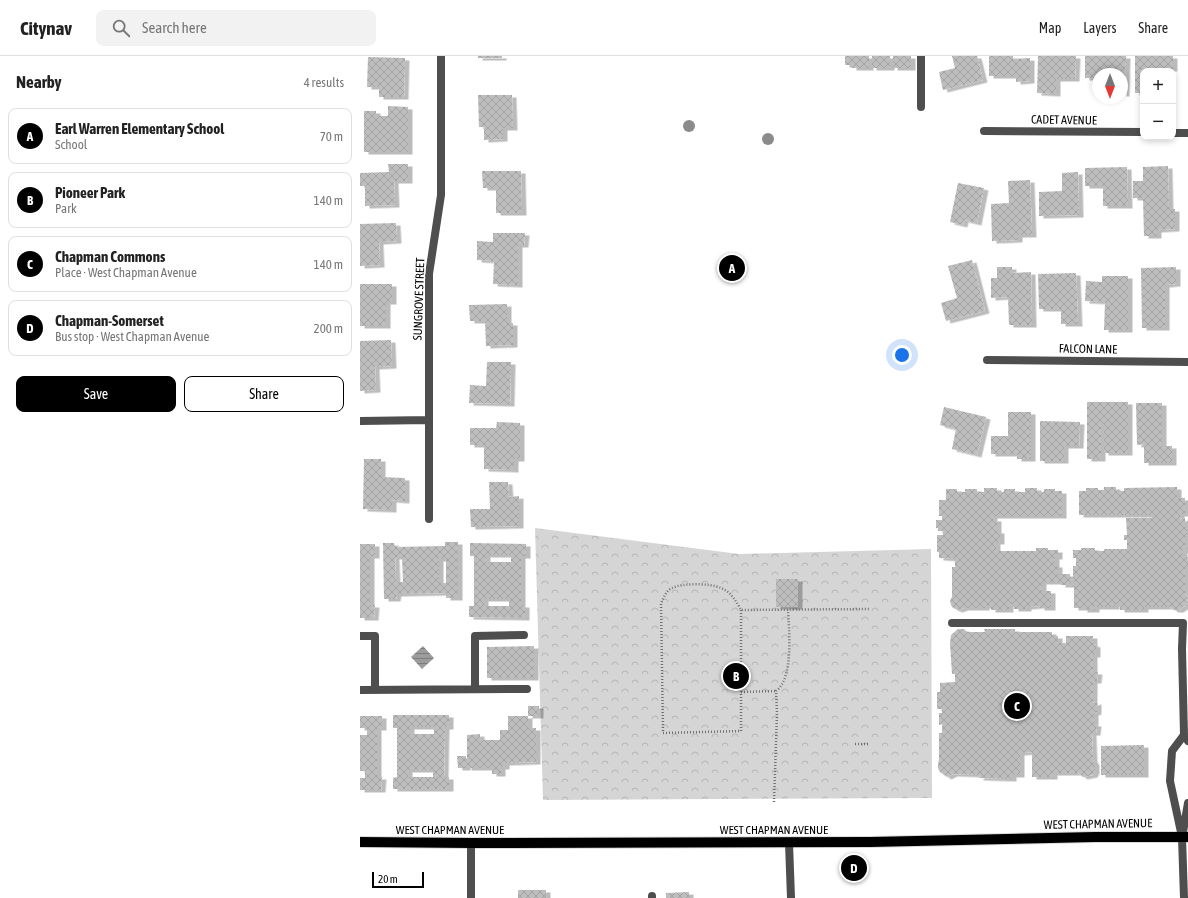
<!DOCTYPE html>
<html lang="en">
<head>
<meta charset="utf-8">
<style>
	:root { --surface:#fff; --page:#f2f2f2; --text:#222; --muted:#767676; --line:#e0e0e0; --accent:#000 }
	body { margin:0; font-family:"Asap Condensed",sans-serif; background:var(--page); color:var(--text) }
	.controls { position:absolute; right:12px; top:12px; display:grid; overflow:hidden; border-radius:8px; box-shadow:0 2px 6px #0003 }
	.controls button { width:36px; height:36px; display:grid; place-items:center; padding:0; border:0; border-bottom:1px solid var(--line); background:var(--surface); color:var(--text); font:20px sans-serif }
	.compass { position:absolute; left:732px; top:12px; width:36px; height:36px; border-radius:50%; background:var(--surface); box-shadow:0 2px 6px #0003; rotate:180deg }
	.scale { position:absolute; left:12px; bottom:10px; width:52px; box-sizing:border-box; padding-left:4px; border:2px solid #000; border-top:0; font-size:11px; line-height:14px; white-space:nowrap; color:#000; -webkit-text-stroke:3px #fff; paint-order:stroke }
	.you { position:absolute; left:542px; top:299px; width:14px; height:14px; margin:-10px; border:3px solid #fff; border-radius:50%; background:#1a73e8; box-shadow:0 0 0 6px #1a73e833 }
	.badge { display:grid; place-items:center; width:26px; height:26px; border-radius:50%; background:var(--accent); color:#fff; font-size:13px; font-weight:700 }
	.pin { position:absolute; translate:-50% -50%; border:2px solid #fff; box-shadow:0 1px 4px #0006 }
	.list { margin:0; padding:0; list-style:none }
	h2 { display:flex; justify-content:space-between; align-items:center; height:52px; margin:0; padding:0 16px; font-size:17px }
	h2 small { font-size:13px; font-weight:400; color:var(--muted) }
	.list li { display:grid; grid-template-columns:26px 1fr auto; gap:12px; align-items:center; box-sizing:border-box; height:56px; margin:0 8px 8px; padding:0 8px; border:1px solid var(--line); border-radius:8px }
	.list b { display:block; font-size:15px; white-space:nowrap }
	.list p { margin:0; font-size:13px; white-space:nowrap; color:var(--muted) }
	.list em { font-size:13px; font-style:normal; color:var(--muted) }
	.actions { display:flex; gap:8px; padding:12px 16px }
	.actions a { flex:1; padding:9px 0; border:1px solid var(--accent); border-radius:8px; text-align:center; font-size:14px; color:var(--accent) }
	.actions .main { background:var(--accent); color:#fff }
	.icon { flex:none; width:22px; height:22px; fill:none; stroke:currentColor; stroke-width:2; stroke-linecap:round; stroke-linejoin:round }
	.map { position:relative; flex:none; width:828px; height:842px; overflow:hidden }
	header { display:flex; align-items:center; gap:24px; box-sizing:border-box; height:56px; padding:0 20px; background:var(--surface); border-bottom:1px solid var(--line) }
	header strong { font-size:19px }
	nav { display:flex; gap:22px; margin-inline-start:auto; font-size:14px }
	.search { width:280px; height:36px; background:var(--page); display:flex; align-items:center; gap:10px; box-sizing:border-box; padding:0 14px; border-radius:8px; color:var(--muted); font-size:15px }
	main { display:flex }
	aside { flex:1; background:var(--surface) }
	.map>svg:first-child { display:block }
</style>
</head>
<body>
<header>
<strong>Citynav</strong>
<div class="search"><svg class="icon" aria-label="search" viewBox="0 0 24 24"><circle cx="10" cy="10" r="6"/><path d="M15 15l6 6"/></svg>Search here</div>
<nav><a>Map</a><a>Layers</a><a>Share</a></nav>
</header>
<main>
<aside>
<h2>Nearby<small>4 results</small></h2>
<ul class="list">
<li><span class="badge">A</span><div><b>Earl Warren Elementary School</b><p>School</p></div><em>70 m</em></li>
<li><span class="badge">B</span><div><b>Pioneer Park</b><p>Park</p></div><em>140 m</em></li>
<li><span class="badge">C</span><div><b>Chapman Commons</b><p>Place · West Chapman Avenue</p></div><em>140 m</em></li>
<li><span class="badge">D</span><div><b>Chapman-Somerset</b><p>Bus stop · West Chapman Avenue</p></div><em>200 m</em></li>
</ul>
<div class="actions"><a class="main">Save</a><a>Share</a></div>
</aside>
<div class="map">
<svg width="828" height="842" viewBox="0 0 828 842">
	<defs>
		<pattern id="park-crowns" width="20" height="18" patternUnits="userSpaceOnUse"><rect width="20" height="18" fill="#d5d5d5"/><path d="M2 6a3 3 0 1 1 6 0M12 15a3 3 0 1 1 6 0" fill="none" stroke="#b5b5b5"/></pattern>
		<pattern id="water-rules" width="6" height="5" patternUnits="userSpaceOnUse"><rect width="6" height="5" fill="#9c9c9c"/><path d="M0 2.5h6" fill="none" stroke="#7d7d7d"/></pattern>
		<pattern id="building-cross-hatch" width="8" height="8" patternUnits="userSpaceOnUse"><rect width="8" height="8" fill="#bebebe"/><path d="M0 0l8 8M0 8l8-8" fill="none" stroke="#a2a2a2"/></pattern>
		<filter id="shadow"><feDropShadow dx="4.5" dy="2.5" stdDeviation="0" flood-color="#0004"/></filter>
	</defs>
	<rect width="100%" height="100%" fill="#fff"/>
	<!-- park -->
	<path fill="url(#park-crowns)" d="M175,472l204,26 192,-5 1,249 -389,2z"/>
	<!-- water -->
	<path fill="url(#water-rules)" d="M63,590l11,12 -12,11 -11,-12z"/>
	<!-- building -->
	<path fill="url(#building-cross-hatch)" fill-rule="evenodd" filter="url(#shadow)" d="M118,0h24v2h-24z
		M485,0h24v12h-17v-3h-7z
		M512,0h18v12h-18z
		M533,0h18v12h-18z
		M592,0h25l6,24 -40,10 -4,-18 16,-4z
		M629,0h24v3l17,-1v23l-14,1v-6h-27z
		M678,0h38l-1,23h-19v15l-19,-1z
		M725,0h41l-1,38h-3v-20h-24v4h-13z
		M775,0h38v13h-14v2h-16v22h-8z
		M8,1l37,1 -1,39h-25v-10h-12z
		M118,39h34l1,33h-10v11l-19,1v-13h-5z
		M28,50l20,1v45h-44v-41h12v5h12z
		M28,108h20v17h-14l1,24 -30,1v-20h-5v-13l29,-1z
		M808,110l1,43h6v20l-18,1v6h-13l-1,-38h-10v-17h10v-14z
		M767,111l1,39h-25v-20h-18v-18z
		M122,115h39l1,42h-26v-25h-13z
		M718,116l1,43 -40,1v-24l23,-1v-18z
		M670,124l2,55h-14v5l-26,1 -1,-37 18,-1 -1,-22z
		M598,127l26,5 -7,35 -13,-3 -1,5 -13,-3z
		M36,167l1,18 -18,1 1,23 -20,1v-42z
		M133,177h32l-1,12h-6v40l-25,-1 1,-23 -17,-1v-19l16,1z
		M612,204l13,51 -39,10 -5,-18 16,-5 -9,-32z
		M637,211h15v6l19,-1 1,53h-23l-1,-28 -17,1v-20h6z
		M816,211v17l-11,1v43h-23l-1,-60z
		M716,217l2,51h-17v-15h-22l-1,-35z
		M742,220h26v54h-24l1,-28 -20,-1 1,-20 16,1z
		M0,228h32v18h-6v24h-26z
		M147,248v19h6v22l-27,1 -1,-25h-15l-1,-16z
		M31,284l1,26 -17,1 1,23 -16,1v-50z
		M127,306h24l-1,42 -41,-1 1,-18 16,1z
		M727,346h41v51h-24v-29h-3v35h-14z
		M776,347h26v43h10v17h-28v-19l-7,1z
		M584,351l42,10 -9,38 -25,-6 4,-20 -16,-4z
		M648,356h23v47h-14v-5h-26v-18h17z
		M680,365l40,1 -1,24h-15v15h-24z
		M137,366l23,1v36h-6v11l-30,-1v-24h-14v-17h26z
		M4,403h17v18l24,1v23l-13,-1v10l-29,-1z
		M129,426h19l1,15 10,-1v30l-48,1 -1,-18h20z
		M744,431h12v4h8v-3l53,-1v11h8v16h-5v5l5,-1v9h2v11h-2v13h-2v6h5v10h-3v26l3,5 -1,4 -2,4 -6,4h-5l-4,-3h-26v3h-24v-6h-5v3h-20v3h-12v-2h-9v-26h-3v3h-10v-3h-19v9h9v17h-11v-2l-13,1v2h-13v-5h-5v6h-18v-4h-6v2h-21l-6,2 -5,-2 -2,-3 -1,-4 2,-4v-30h3v-8l-16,-1v-6h-2v-17h6v-4h-5v-3h-2v-8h6v-4h-3v-16h7v-11h11v3h8v-3h12v3h7v-4h13v4h7v-3h11v3h10v-4h12v4h7v-3h11v2h7v25h-69v3h4v12h3v11h-4v9h40v-3h12v2h10v7h-3v8h3v12h3v-3h9v3h3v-11h3v-8h-3v-8h8v-2h14v3h9v-2h23v-9h-3v-5h3l-1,-17h26v-3h-73v-24h7v-3h12v2h6z
		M85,486h13v56h-12v-5l-49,1 -1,5h-12l-1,-56h11l1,4 50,-1zM35,501h7l1,25h-7zM79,503h7v24h-7z
		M110,487l56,1v12h-5v49h4v13l-56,-1v-11h5v-50h-4zM126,499h25v7h-25zM124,543h25v7h-25z
		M0,488h15v12h-5v49h5l-1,13h-14z
		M416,523h22v28h-22z
		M598,573h6l3,3h18l-1,-3h31v3h37v4h6v7h8v-7h27v8l3,1v10h-3v17h5l-1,9h-4v22l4,-1v10l-3,1v11h3l-1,9h-4l1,27 2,3v8l-2,4 -10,2 -5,-4h-25v4h-21v-25l-12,1v22h-8v4l-33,-1 1,-3 -27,-1 -6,3 -7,-5 -2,-4v-4l1,-4v-27h3v-9l-3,1v-12h3v-4h-5v-17h3v-9l15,-1v-8h-3l-2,-30 1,-9z
		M174,590v32h-47v-31z
		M168,650h11v10h-11z
		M33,659h56v12h-4l-1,50h5v12h-56v-11l4,-1v-49h-4zM50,671h24v7h-24zM48,714h25v7h-25z
		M0,660h22v12h-5v49h5l-1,13h-21v-12h5v-7h-5v-36h7v-7h-7z
		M148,660h20v12h8v34l-31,1v4h-4v7h-9v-6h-25v-33l13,-1v6h20v-10h8z
		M784,689v30h-43v-29z
		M97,700h9v12h-8z
		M158,834h28v8h-28z
		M329,836v6h-23v-5z"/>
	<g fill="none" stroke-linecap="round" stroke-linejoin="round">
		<defs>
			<path id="primary" d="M0,786l111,1 399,-1 225,-5h93"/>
		</defs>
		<!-- primary casing -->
		<use href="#primary" stroke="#dbdbdb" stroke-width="12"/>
		<!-- path -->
		<path stroke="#707070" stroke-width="2.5" stroke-dasharray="1 2" stroke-linecap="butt" d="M381,554v121l-78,2 -2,-130c3,-6 5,-12 11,-15 10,-5 38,-5 49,0 10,4 15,13 20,22l129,-1
			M381,636l35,-1
			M495,688h15
			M414,746l3,-89 -1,-22c18,-13 13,-61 12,-81"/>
		<!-- lane -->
		<path stroke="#4e4e4e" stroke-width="8" d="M561,0v51
			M592,567h231l-1,26
			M0,580h15v54
			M115,633v-53l49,-1
			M0,634l167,-1"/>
		<!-- street -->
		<path stroke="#4e4e4e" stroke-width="8" d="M624,75l159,1
			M813,77h15
			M627,304l201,2
			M0,365l69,-1
			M69,463v-245l12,-79v-139
			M822,593l2,86 4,6
			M824,679l-12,16 -2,30 12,56 2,61
			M823,776l5,-29
			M111,787v55
			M429,787l2,55
			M292,840v2"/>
		<!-- primary -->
		<use href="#primary" stroke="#000" stroke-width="10"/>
	</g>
	<!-- trees -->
	<g fill="#8b8b8b">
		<circle cx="329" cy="70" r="6"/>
		<circle cx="408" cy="83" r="6"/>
	</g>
	<g text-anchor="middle" stroke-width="3" stroke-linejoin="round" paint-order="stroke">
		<!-- street labels -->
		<g font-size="12" fill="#000" stroke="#fff">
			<text transform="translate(704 64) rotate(1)" y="4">CADET AVENUE</text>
			<text transform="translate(59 243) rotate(-88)" y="4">SUNGROVE STREET</text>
			<text transform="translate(728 293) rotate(1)" y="4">FALCON LANE</text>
			<text transform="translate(738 768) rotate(-1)" y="4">WEST CHAPMAN AVENUE</text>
			<text x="90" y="778">WEST CHAPMAN AVENUE</text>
			<text x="414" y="778">WEST CHAPMAN AVENUE</text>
		</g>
	</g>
</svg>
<div class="controls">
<button>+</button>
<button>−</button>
</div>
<svg class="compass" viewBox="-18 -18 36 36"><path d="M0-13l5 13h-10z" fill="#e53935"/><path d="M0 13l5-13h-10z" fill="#767676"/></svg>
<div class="scale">20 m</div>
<div class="you"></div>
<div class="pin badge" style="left:372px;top:212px">A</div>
<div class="pin badge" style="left:376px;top:620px">B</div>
<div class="pin badge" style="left:657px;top:650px">C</div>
<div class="pin badge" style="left:494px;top:812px">D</div>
</div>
</main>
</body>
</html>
